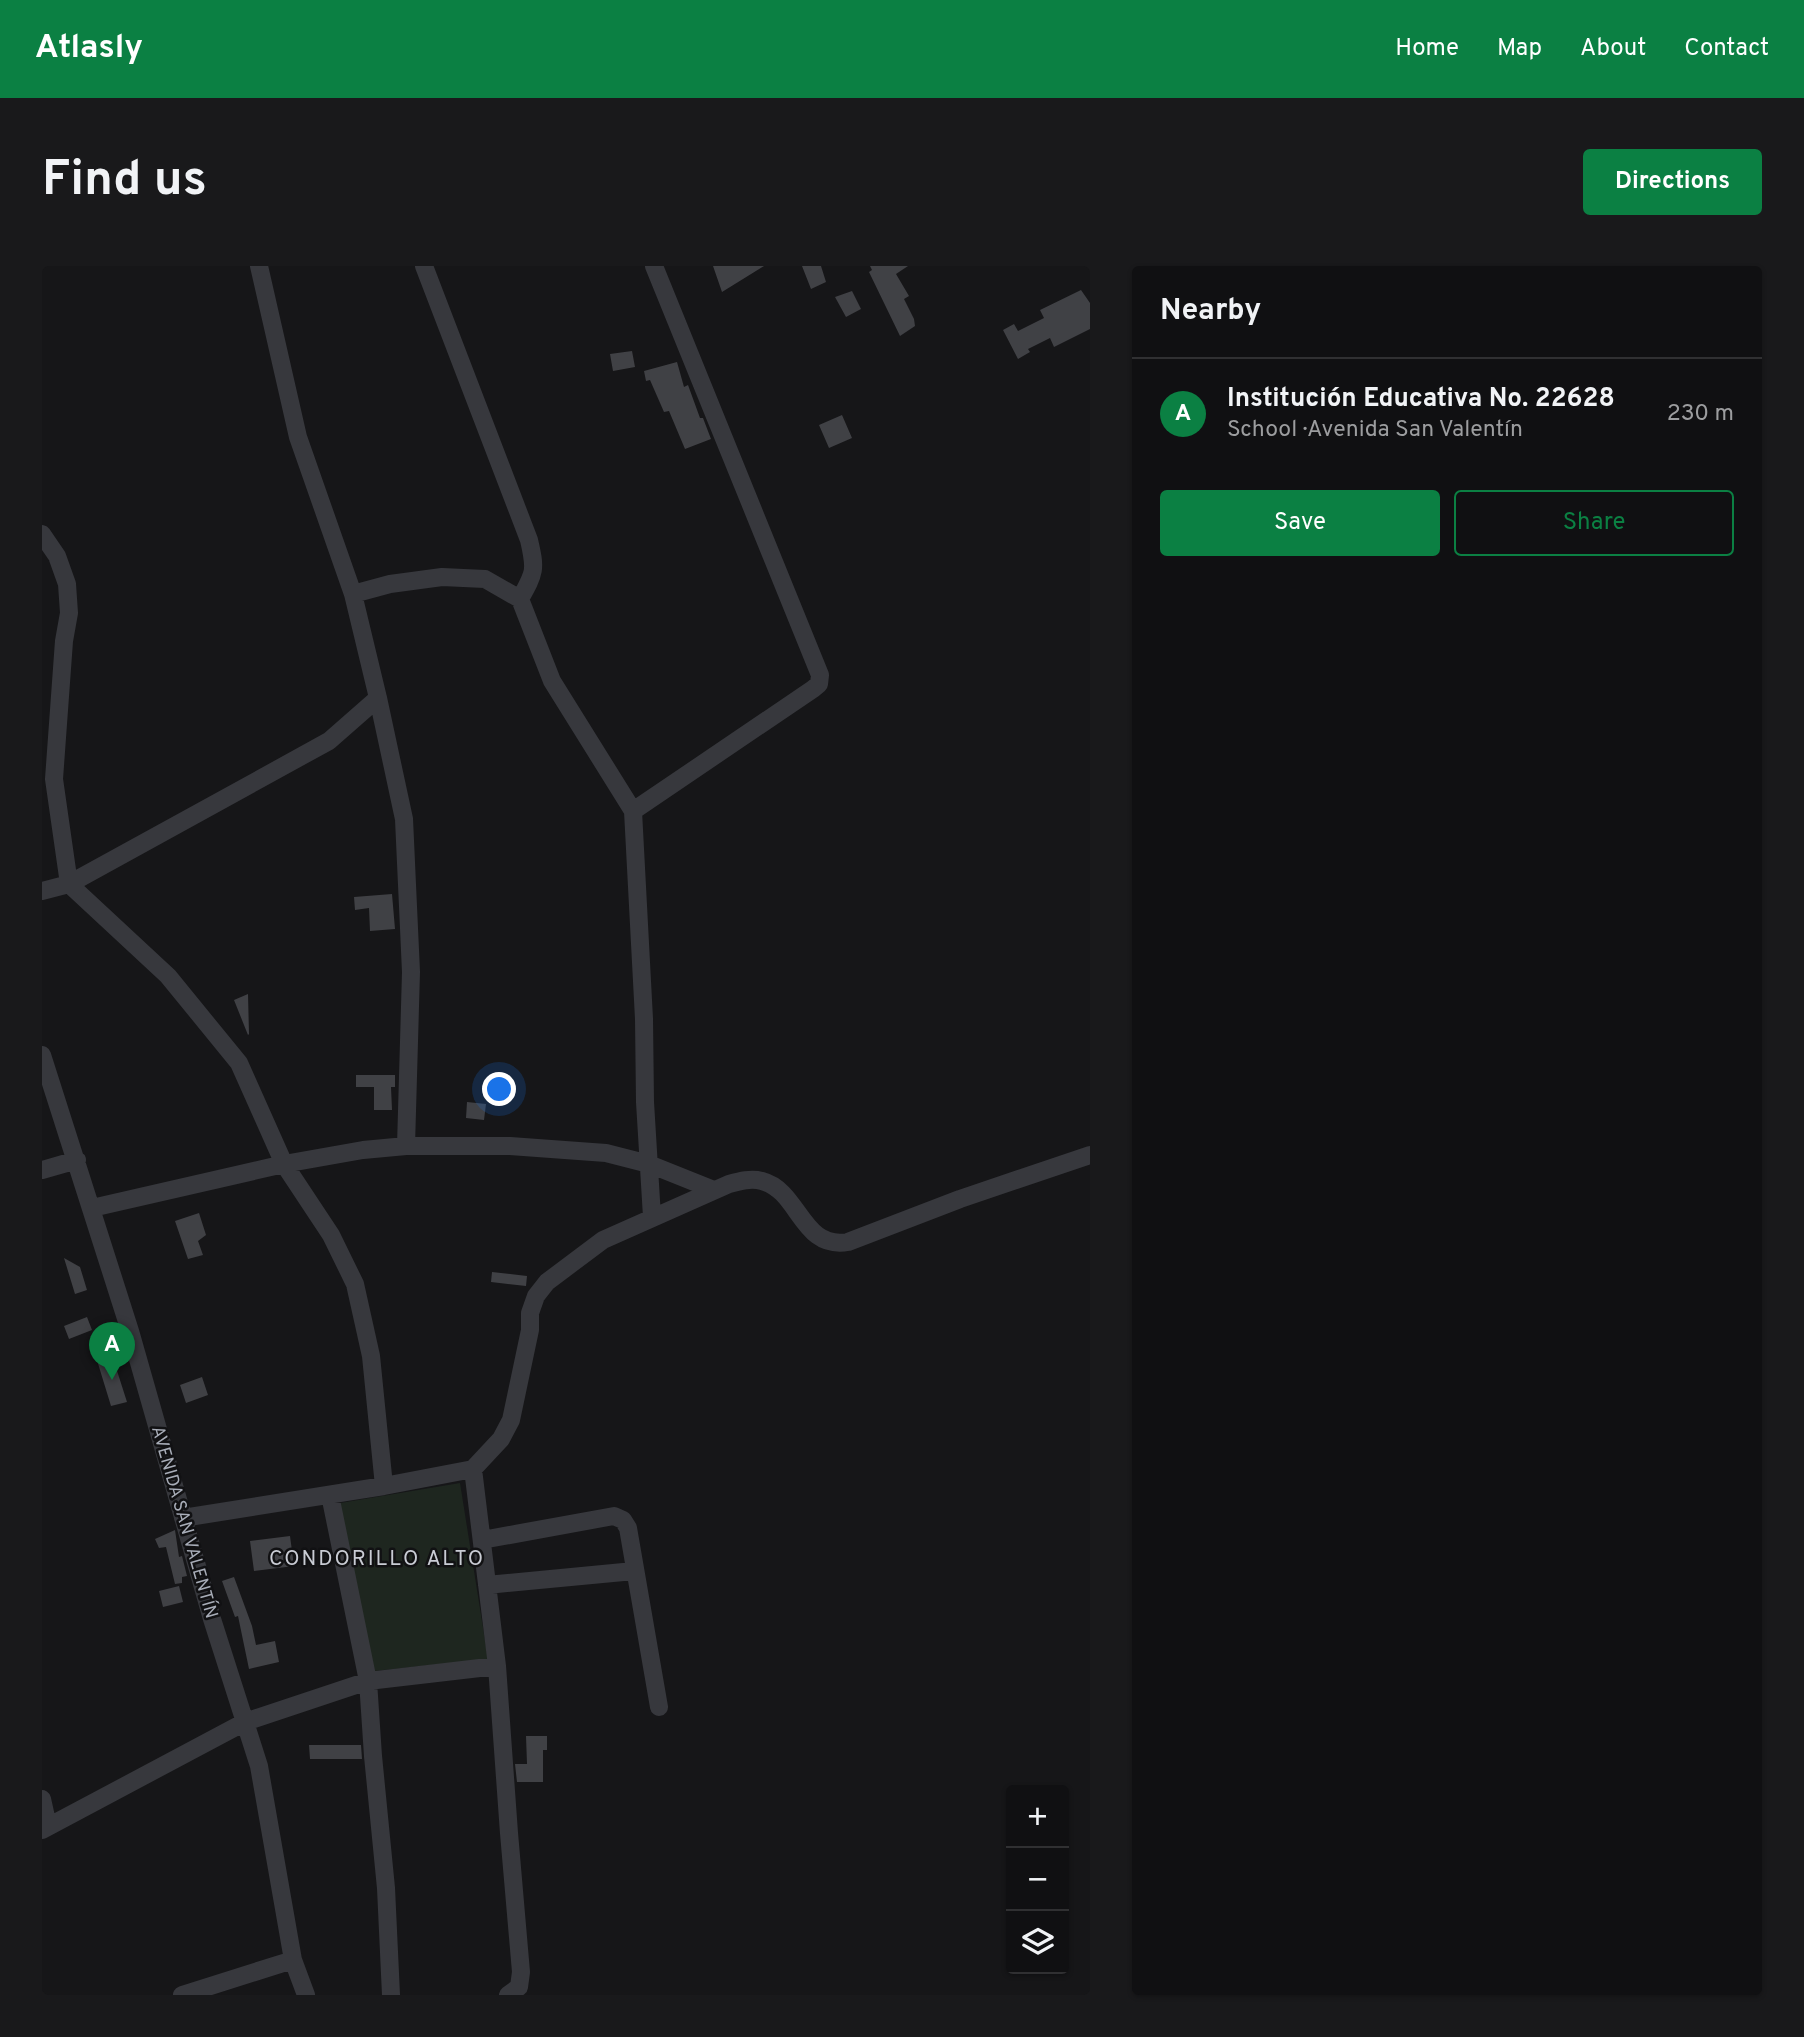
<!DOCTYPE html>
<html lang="en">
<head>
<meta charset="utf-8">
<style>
	:root { --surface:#101012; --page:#19191b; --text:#f1f3f6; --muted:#9c9d9f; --line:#303032; --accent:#0b8043 }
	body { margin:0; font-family:Overpass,sans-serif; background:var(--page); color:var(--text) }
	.controls { position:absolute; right:21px; bottom:21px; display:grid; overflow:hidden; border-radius:7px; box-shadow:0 2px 5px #0004 }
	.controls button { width:63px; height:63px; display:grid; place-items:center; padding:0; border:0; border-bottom:2px solid var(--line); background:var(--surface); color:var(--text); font:35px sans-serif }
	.you { position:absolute; left:458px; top:824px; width:24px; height:24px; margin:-18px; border:5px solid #fff; border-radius:50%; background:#1a73e8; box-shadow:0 0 0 10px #1a73e833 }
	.badge { display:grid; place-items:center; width:46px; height:46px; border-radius:50%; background:var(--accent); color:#fff; font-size:23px; font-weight:700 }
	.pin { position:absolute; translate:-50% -58px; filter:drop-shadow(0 2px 4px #0008) }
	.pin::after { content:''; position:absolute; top:37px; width:24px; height:21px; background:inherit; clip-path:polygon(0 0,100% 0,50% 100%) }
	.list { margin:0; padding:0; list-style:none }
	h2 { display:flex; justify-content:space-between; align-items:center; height:91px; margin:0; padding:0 28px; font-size:30px }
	h2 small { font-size:23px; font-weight:400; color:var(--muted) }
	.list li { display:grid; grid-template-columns:46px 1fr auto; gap:21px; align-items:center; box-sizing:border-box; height:112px; padding:0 28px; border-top:2px solid var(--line) }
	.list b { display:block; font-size:26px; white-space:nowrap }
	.list p { margin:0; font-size:23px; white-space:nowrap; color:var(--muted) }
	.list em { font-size:23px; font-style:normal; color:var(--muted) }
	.actions { display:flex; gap:14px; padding:21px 28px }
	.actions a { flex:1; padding:16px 0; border:2px solid var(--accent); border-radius:7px; text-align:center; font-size:24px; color:var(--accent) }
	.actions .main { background:var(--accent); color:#fff }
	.icon { flex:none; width:38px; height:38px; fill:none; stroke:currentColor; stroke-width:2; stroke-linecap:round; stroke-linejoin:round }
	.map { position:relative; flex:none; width:1048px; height:1729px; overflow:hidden; border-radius:7px }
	header { display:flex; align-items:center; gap:42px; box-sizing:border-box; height:98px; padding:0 35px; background:var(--accent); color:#fff }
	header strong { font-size:33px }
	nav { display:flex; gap:38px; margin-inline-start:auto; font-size:24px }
	.intro { display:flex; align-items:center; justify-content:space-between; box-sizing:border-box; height:168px; padding:0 42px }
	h1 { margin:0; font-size:49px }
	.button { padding:18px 32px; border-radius:7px; background:var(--accent); color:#fff; font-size:24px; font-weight:700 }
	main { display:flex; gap:42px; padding:0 42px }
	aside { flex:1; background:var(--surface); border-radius:7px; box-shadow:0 2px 5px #0004 }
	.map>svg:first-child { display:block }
</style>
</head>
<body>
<header>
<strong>Atlasly</strong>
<nav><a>Home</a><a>Map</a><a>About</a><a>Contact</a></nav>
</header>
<div class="intro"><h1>Find us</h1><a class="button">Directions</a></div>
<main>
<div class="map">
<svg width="1048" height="1729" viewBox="0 0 1048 1729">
	<rect width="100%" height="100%" fill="#161618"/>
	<!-- green -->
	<path fill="#1e261f" d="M418,1217l28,176 -114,12 -34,-168z"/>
	<!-- building -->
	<path fill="#404145" d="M671,0h51l-42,26z
		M760,0h19l5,16 -15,7z
		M828,0h38l-12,8 13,22 -5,3 10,20 1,7 -15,10 -31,-64 3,-2z
		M1039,24l9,13v26l-36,18 -4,-9 -22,11 2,3 -12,7 -15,-29 11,-6 4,7 26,-13 -4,-8z
		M810,25l9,18 -15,8 -11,-20z
		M590,85l3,16 -22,4 -3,-17z
		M635,96l7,25 4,-2 12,33h3l8,21 -26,10 -16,-38 -5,1 -14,-32 -4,1 -2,-10z
		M800,149l10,23 -23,10 -10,-23z
		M350,628l3,35 -25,2 -1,-23 -14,2 -1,-13z
		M206,728l1,40 -1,1 -14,-35z
		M314,809h39v12h-4l1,23h-18v-23h-18z
		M425,836l19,2 -2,16 -18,-2z
		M157,947l7,22 -8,6 5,14 -15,4 -13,-38z
		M22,992l16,9 7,23 -12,4z
		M450,1006l35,4 -1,10 -35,-4z
		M45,1051l5,13 -23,9 -5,-13z
		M69,1086l16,50 -16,4 -15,-49z
		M160,1111l6,18 -22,8 -6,-18z
		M133,1264l4,27 3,-1 5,20 -5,1v6l-7,1 -9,-37 -7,1 -4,-9z
		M248,1270l4,30 -40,5 -4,-30z
		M192,1311l18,49 4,19 19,-4 4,21 -30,7 -11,-53 -3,1 -13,-36z
		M137,1320l4,16 -20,5 -4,-16z
		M484,1470h21v14h-4v32h-26l-2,-18h12z
		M267,1479h52l1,14h-52z"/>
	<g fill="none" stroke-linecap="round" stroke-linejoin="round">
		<!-- minor -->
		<path stroke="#37383d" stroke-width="18" d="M217,0l39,171 55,157 25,104 26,121 7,153 -5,174
			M382,0l105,274c7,30 6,32 -9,59
			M0,268l15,22 10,28 2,29 -5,28 -10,138 15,105 99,92 71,87 45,101 47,71 24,49 16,72 13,130
			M311,328l37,-10 52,-7 43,2 35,20 32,82 81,130 11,208 1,83 7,115
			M591,545l180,-122 6,-5 1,-9 -166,-409
			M0,625l27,-7 260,-143 49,-43
			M0,789l88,276 82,288 47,147 34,194 13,35
			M0,904l35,-10
			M50,942l192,-44 79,-14 43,-4h104l96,7 43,11 65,26
			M431,1203l24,197 12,167 12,139 -2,15 -11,8
			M288,1229l38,186 5,75 13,132 5,107
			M141,1252l201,-32 89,-17 28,-30 10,-19 19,-90v-17l6,-17 11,-14 56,-42 126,-56c11,-3 22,-6 33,-3 38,10 39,69 86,61l112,-43 130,-44
			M440,1274l132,-24 9,4 5,8 31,179
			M445,1319l147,-14
			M0,1533l6,27
			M0,1564l203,-108 123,-41 129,-15
			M140,1729l111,-35"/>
	</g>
	<g text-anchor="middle" stroke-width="5" stroke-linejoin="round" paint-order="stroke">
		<!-- street labels -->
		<g font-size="18" fill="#a8adb8" stroke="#111113">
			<text transform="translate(143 1256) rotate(74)" y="6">AVENIDA SAN VALENTÍN</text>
		</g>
		<!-- quarter labels -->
		<g font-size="21" letter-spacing="2" fill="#c9ccd4" stroke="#111113">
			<text x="335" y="1299">CONDORILLO ALTO</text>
		</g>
	</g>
</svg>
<div class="controls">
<button>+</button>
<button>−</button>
<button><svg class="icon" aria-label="layers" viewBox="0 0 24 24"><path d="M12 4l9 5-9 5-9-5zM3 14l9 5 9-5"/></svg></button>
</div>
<div class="you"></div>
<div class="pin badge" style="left:70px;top:1114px">A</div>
</div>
<aside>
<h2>Nearby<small></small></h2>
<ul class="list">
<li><span class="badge">A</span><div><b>Institución Educativa No. 22628</b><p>School · Avenida San Valentín</p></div><em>230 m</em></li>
</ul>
<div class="actions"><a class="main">Save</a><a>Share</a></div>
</aside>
</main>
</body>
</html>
